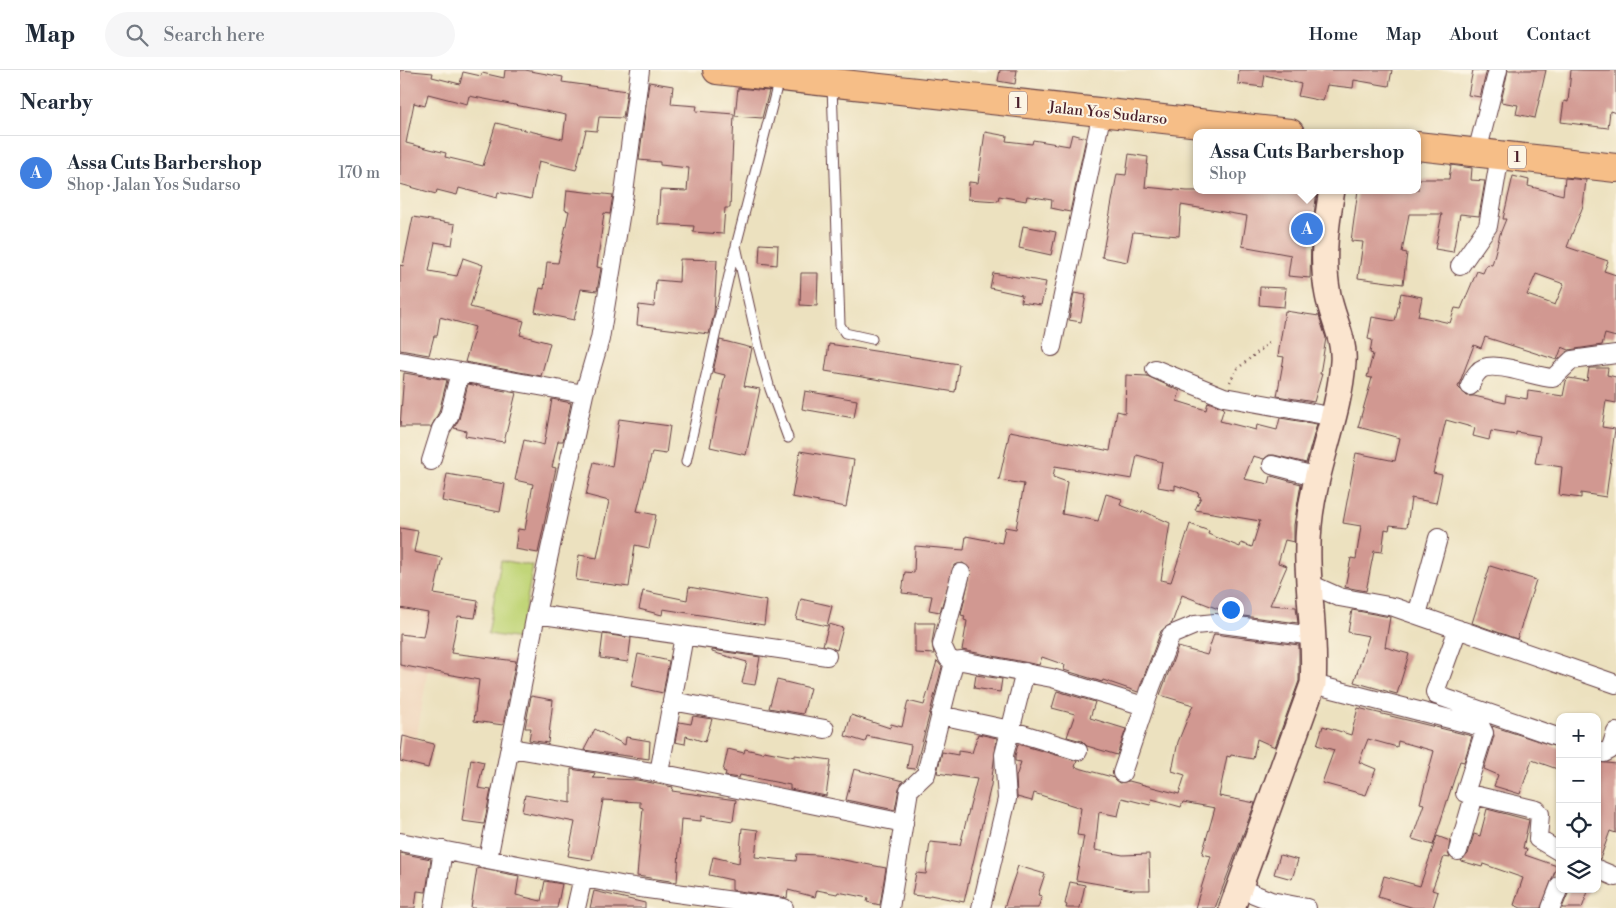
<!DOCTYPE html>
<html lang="en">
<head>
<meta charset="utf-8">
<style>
	:root { --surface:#fff; --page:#f6f6f7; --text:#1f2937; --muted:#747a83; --line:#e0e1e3; --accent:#0f766e }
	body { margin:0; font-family:"Libre Bodoni",serif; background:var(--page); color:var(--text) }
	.controls { position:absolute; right:15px; bottom:15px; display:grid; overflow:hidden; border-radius:10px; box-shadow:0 1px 4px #0004 }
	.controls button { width:45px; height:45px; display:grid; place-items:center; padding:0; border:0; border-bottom:1px solid var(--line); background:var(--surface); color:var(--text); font:25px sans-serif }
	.you { position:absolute; left:830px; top:539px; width:18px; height:18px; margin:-12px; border:4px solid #fff; border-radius:50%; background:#1a73e8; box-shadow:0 0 0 8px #1a73e833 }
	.badge { display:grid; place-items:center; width:32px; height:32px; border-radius:50%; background:var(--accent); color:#fff; font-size:16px; font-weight:700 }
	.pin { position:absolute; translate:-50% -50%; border:2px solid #fff; box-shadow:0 1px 5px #0006 }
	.popup { position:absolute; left:793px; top:59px; width:228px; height:65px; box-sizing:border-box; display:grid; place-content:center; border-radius:10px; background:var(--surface); filter:drop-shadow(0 1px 4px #0005); font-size:16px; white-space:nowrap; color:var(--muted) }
	.popup b { font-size:19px; color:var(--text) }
	.popup::after { content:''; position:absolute; left:50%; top:100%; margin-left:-10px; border:10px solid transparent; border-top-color:var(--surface) }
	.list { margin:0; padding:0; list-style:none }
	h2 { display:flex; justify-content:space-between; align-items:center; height:65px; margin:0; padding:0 20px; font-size:21px }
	h2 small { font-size:16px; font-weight:400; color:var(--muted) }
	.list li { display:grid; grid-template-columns:32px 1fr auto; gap:15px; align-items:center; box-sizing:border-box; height:75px; padding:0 20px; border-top:1px solid var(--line) }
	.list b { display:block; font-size:19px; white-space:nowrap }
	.list p { margin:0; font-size:16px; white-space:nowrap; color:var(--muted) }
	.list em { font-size:16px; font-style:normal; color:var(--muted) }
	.icon { flex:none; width:28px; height:28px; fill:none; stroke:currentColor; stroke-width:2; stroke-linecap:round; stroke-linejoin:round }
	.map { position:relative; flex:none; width:1216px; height:838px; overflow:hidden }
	header { display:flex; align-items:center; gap:30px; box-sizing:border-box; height:70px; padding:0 25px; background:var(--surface); border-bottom:1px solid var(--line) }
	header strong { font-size:24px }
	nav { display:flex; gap:28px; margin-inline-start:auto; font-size:18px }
	.search { width:350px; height:45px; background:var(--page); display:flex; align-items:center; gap:12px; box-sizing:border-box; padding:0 18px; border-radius:28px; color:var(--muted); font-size:19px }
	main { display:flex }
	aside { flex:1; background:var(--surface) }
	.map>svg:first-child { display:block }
</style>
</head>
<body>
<header>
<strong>Map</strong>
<div class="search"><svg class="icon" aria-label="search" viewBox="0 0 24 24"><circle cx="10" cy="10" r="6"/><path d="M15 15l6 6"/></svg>Search here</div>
<nav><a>Home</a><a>Map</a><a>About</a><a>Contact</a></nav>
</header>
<main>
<aside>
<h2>Nearby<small></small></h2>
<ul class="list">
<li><span class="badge" style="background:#3f7fe0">A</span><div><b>Assa Cuts Barbershop</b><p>Shop · Jalan Yos Sudarso</p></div><em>170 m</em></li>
</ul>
</aside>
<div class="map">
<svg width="1216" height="838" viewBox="0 0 1216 838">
	<rect width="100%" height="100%" fill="#fcf5e5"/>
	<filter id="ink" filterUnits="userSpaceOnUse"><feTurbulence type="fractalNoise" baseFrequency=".02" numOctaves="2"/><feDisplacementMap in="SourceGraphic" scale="10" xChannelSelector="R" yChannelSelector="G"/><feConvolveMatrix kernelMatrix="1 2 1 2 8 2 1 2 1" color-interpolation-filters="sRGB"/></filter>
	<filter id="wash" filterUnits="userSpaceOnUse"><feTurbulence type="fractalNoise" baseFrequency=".0096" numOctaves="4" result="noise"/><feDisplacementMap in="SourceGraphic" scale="20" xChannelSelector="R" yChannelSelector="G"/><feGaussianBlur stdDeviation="1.12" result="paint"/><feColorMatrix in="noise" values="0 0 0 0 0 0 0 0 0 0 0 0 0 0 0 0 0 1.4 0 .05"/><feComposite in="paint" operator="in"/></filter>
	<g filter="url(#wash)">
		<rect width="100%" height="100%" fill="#ece1bf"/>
		<!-- built -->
		<path fill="#f0d6bc" d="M0,519l40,5 -28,173 -12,-2z"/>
		<!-- green -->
		<path fill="#c1d578" stroke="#867a52" d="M101,490l32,6 -13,73 -32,-5z"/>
		<g id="blocks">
			<!-- building -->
			<path fill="#d19891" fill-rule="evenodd" d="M0,0l33,3 -1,4 28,7 3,-12 18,4 1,-3 22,5 1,-8h20l38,7 -1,5 65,9 -4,27 -24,-1 -2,14 -11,-1 -10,40 -37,-9 -8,38 -33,-7 -1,6 -38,-10 -2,7 -20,-5 -1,4 -36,-10zM28,24l39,10 2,-8 97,19 -3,24 -67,-16 -13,43 -38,-9 1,-4 -40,-10 8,-40 11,3z
				M600,0h17l-2,14 -17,-3z
				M839,0h153l-3,16 -35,-6 -1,8 -26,-3 -4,16 -25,-5 3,-12 -36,-9 -2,12 -25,-3z
				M1073,0h14l-7,27 -12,-2z
				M1108,0h38l-11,48 -19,-4 2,-9 -17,-3z
				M1171,0h45v43l-6,-2 -2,17 -47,-6 3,-21 4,1z
				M249,12l24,4 -2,18 26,2 -1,5 38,3 -4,94h-5l-2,26 -30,-2 1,-6 -36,-2 2,-34 27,1 2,-23 -29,-3v-3l-21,-2z
				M338,18l31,3 -7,27 -27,-2z
				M585,62l22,4 -1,5 26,3 1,-4 36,6 3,-12 14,4 -16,74 -19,-4 1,-8 -25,-4 -1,5 -27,-5 -1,5 -30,-2 1,-17 9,1z
				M729,84l19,3 -3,30 42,4 130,-1 -6,51 -1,37 -22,-2 3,-21 -49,-9 5,-30 -66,-11 -2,31 -46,-4 -6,30 -25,-5 15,-83 9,1z
				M1051,95l21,3 -1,12 14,1 -6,35 -19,-2 -7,38 -18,-3 7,-35h-33l-7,38 5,1 -4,31 -45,-6 5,-36 -12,-1 7,-51h60v-11h31z
				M1113,106l16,4 -1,6 35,9 2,-17 21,2 -3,26 -16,41 41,14 -4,10 12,4v62l-11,-3 -3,11 -33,5 -7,-3 -5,13 -72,-23 -4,11 -7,-3 -16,42 9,9h7l31,7 1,-8 21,4 1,-8 35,5 3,-15 3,-3 18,3 2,-13h19l-1,7 9,2v26l-10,-2 -4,26 13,2 -9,68 -25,-4v5l-22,-3 3,-28 -27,-4 5,-27 -24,-4v3l-25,-4 -2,9 -16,-4 2,-8 -29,-8 -13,53 9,2 -6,28 -25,-5 -4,29 -17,-2 -1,5 -4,-1 -3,23 -8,-1 -8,40 -21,-4 6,-29 5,1 5,-33 -18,-3 13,-70 39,8 5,-23 -42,-11 14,-49 -5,-1 6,-23 -3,-1 2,-13 -4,-1 4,-22 23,4 6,-28 21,4 -4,19 32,7 5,-15 6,1 16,-38 6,2 4,-9 5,1 8,-31 6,-15h-3zM1136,204l28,10 -9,21 -28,-10z
				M167,120l46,5 -3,19 -6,-1 -7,54 4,1 -4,23 -16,-2 -7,31 -39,-8 5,-24 4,1 3,-27 11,1 11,-52 -4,-1z
				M13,147l42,7 -3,21 -17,-3 -6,29 28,5 6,-18 20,7 -13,42 54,14 -4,14 30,8 -9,33 -76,-14 10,-35 -35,-10 -3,19h-3l-5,19 -29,-5v-85l3,1z
				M623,156l33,6 -5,23 -32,-7z
				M360,174l18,1 -1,20 -18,-2z
				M280,189l37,1 -3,54 -5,20 -72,-9 2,-20 15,2 2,-27 23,2z
				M401,203h17l-1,33 -17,-1z
				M593,203l53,9 -5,23 -20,-3 1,-7 -32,-7z
				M860,217l26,1 -2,19 -25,-2z
				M674,223l12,2 -5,27 -12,-2z
				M885,241l34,5 5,16 2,6 -6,36h2l-8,28 -37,-6 7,-39 -6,-1z
				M320,270l32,8 -8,38 16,3 -14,66 -36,-8 15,-72 -12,-3z
				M429,274l130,20 -4,28 -130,-21z
				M4,303l43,7 -8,32 -8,15h-31z
				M726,305l21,1 33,15 -3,10 29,9 2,-8 16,6 -4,13 36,9 1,-5 20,5 3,-12 37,6 -11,39 -32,-8h-5l-5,4 -11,-3 -9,23 25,5 2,-8 30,8 -7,41v17l-9,-2 -7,23 9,3 -17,39 26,2 2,16 -78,-10 1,-3 -39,-15 -10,28 -11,8 -23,61 -35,-12 -1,2 -38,-12 1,-5 -23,-8 -3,8 -77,-15 5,-29 -3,-1 1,-4 -4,-1 10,-45 -8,-7 -9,2 -14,47 -11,-2 3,-14 -30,-3 3,-21 9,1 1,-27 49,4 2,-14 36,7 3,-16 11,2 8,-45 -25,-4 11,-49 100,20 7,-40 8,2zM737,385l25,7 -4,25 17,3v-5l24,8 -1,3 3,1 -6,13 65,11 -8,26 -11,-4 -1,4 -32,-13 1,-3 -19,-7 -19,58 -10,-2 9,-57 -27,-12 -1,2 -22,-8 2,-6 -16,-5 -8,27 -36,-7 5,-32 -14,-5 2,-11 77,13z
				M68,314l48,9 -12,49 -39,-6 1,-5 -12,-3 5,-9z
				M405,321l52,9 -3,18 -52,-9z
				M152,329l19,4 -8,38h-5l-6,26 4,1 -18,85 -23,-4 3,-20 7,1 8,-46 -18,-4 9,-40 20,5z
				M219,349l51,7 -4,28 -14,-2 -15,59 19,4 -7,33 -14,-3 -6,42 -53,-7 3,-25 18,3 12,-57 -23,-6 8,-33 18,5z
				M400,381l54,9 -8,47 -54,-10z
				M47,404l58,10 -5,28 -58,-11z
				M0,458l18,3 -4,21 28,6 -8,36 44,7 -3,17 -17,-2 -7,37 65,8 -13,64 -29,-4 5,-41 -79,-15v-31l23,3 5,-24 -28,-5z
				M1090,496l46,14 -19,59 -45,-16z
				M289,517l78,14 -3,24 -101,-16 -1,6 -23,-6 4,-18 44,9z
				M401,529l31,7 -5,20 -31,-7z
				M952,540l38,7 -5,30 24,7 -12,40 -43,-12 15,-46 -21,-4z
				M515,553h20l-3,20 2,11 -19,-1z
				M429,554l14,4 -6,22 -14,-5z
				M203,564l28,4 -3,24 -28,-4z
				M814,564l85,11v36l-24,66 -18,-8 -4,20 -22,-4 -1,2 -3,-1 -8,40 36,7 -40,105h-20l16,-52 -9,-2 13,-46 -32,-6 -2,5 -29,-8 -2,6 -28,-7 -4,18 -19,-4 -4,38 28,5 26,-1 1,36h-16l-58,-10 8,-44 -7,-1 4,-27 -47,-15 -2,8 -15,-4 -1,-20 5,-15 -6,-1v-5l3,-12 59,17 -2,6 37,10 7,6 10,-2 50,13 6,-19 -13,-4 6,-29 15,-37 -33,-10 18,-48 29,8z
				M312,580l48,7 -5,28 -13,-2 5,-21 -35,-10z
				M238,584l31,7 -6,32 -32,-7z
				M537,591l5,6 -27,102 -8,-1 4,-23 -44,-9 -2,6 -20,-6 6,-21 39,13 1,-4 11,3 6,-26 16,4z
				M576,605l26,4 -2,13 -26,-4z
				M377,610l33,8 -7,26 -34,-6z
				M657,621l38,11 -5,16 36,11 -9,26 -30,-9 -5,-5 -15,-4 8,-23 -23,-6z
				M131,626l22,4 -5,43 -19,-3 2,-12h-6z
				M958,638l114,28 -8,26 -4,-1 -27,84 -21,-6 12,-35 -4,-1 14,-52 -36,-10 -1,6 -29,-8 -9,23 17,7 -10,26 -44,-12 12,-33 -17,-5 6,-19 28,9z
				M293,646l19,3 -7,23 -19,-6 -1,8 -10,-2 4,-20 12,2z
				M1092,656l68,22v22l-28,-10 -12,34 -26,-8 4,-11 -14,-6 10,-33z
				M195,659l30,16 1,-8 24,4 -1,18 -65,-9z
				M578,664l19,4 -6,47 -27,117 -34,-7 -1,2 -17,-2 4,-22 10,1 4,-32 30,3 17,-66 -40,-6 5,-21 16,3v-4l14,2z
				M3,666l31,8 -6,24 -28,-7z
				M328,679l16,4 1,-4 18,4 1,-2 31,6v-2l36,5 -5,36 -36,-7v-4l-50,-10 -1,3 -14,-2 1,-4 -3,-1z
				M71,689l13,3 -6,26 13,2 -7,34 -22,-3z
				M1197,692l19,2v69l-6,-2 -10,28h-3z
				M171,699l24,4 -2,5 44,2 36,7 -1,4 64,9 -3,21 -32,-5v5l-20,-2 -4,63 -40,-6 6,-68 -3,-1v-5l-37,-2 -11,60 -24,-4 7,-34 -53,-10 3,-17 46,8z
				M454,699l49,12 -4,7 -4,22 -49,-10z
				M1087,739l42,11 -6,28 4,1 -2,6 32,11 -16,42h-20l-7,-3 9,-27 -40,-14 -1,3 -21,-6 7,-7 6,-20 6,2z
				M342,758l16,2 -3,27 41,4 1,-7 20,1 69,13 -6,37 -13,-3 1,-4 -30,-6 -1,2 -20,-4 -2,7 -27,-7 -1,8 -55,-8v-10l-23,-5 4,-18 26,6z
				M1037,766l13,5 -2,12 2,5 -6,-1 -12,33 6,2 -5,16h-19l-36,-11 6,-21 36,10z
				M0,783l31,6 -5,33 -9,-1 -2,17h-15z
				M880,785l18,5 -6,19 -18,-5z
				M618,796l27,8 -7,21 4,1 -4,12h-34z
				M77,798l42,8 -3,19 25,6 4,-20 17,3 -5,24h-86z
				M670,812l15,3 -5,23h-14l1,-3 -2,-1z
				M1170,819h19l-7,19h-20z
				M194,821l51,12v5h-55z"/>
		</g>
	</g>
	<g filter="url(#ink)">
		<use href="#blocks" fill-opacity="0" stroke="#623c41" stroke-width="1"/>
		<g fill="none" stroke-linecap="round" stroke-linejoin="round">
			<defs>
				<path id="lane" d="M379,9l-43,167 23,103 11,40 18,49
					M432,15l8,240 5,8 27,6
					M286,392l49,-213"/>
				<path id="street" d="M1077,82l21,-82
					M1060,196l28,-40 12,-71
					M652,277l50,-235
					M0,291l184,33
					M755,299l69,28 111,20
					M1070,316c2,-5 4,-10 8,-14 12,-15 57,6 75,6l19,-18 44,-6
					M31,391l10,-32 8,-13 11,-44
					M872,395l46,12
					M561,503l-19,72 6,13 6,4 8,-1 90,17 92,28
					M910,514l29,13 55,10 222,77
					M136,544l291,42
					M1017,545l21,-77
					M1058,559l-23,63 1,3 124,43
					M913,614l168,43 3,6 -19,60 72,17 3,4 -2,25 22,13
					M272,631l153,28
					M540,645l70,15 68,21
					M111,678l148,25 245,50
					M1197,681l7,2 6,-3 6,-18
					M259,703l25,-137
					M722,703l29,-86 20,-52 24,-10 20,-2 98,13
					M0,772l226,44 158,22
					M1058,781l16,-55
					M88,789l48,-245 48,-220 16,-55 24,-146 16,-123
					M1197,799l19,8
					M839,818l32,13 36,7
					M34,838l9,-58
					M176,838l7,-31
					M490,838l19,-118 17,-16 28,-112
					M581,838l26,-109 -3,-44 21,-83
					M1151,838l9,-23"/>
				<path id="secondary" d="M832,838l81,-224c4,-53 -9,-106 -4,-159 5,-56 30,-107 34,-163 2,-23 -11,-45 -15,-67 -7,-36 -2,-69 4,-105"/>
				<path id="highway" d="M317,0l573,63
					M1017,76l199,22"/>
			</defs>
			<!-- lane casing -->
			<use href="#lane" stroke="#623c41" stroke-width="11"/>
			<!-- street casing -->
			<use href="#street" stroke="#623c41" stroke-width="20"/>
			<!-- secondary casing -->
			<use href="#secondary" stroke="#623c41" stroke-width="28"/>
			<!-- highway casing -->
			<use href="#highway" stroke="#623c41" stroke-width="30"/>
			<!-- path -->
			<path stroke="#623c41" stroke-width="2.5" stroke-dasharray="1 4" stroke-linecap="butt" d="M830,312l7,-13 32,-26"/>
			<!-- lane -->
			<use href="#lane" stroke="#fff" stroke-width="9"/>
			<!-- street -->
			<use href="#street" stroke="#fff" stroke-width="18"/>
			<!-- secondary -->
			<use href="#secondary" stroke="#fbe5cf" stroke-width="25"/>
			<!-- highway -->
			<use href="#highway" stroke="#f6be87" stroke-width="28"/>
		</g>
	</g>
	<g text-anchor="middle" stroke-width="4" stroke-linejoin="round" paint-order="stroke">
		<!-- shield labels -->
		<g fill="#fcf5e5" stroke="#7f5f63" stroke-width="1">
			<rect x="609" y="21.5" width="18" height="23" rx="4"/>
			<rect x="1108" y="75.5" width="18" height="23" rx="4"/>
		</g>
		<g font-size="14" font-weight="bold" fill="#4a1f2b">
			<text x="618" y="38">1</text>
			<text x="1117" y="92">1</text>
		</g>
		<!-- street labels -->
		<g font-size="15" fill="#4a1f2b" stroke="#fcf5e5">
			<text transform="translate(708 43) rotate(6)" y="5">Jalan Yos Sudarso</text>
		</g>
	</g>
</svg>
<div class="controls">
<button>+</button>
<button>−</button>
<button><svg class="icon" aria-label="locate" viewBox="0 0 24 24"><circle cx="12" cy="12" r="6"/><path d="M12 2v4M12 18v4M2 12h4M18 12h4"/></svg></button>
<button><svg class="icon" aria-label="layers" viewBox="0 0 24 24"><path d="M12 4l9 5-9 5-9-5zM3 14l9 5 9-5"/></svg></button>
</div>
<div class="you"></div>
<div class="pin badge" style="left:907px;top:159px;background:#3f7fe0">A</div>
<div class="popup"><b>Assa Cuts Barbershop</b>Shop</div>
</div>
</main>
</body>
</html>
